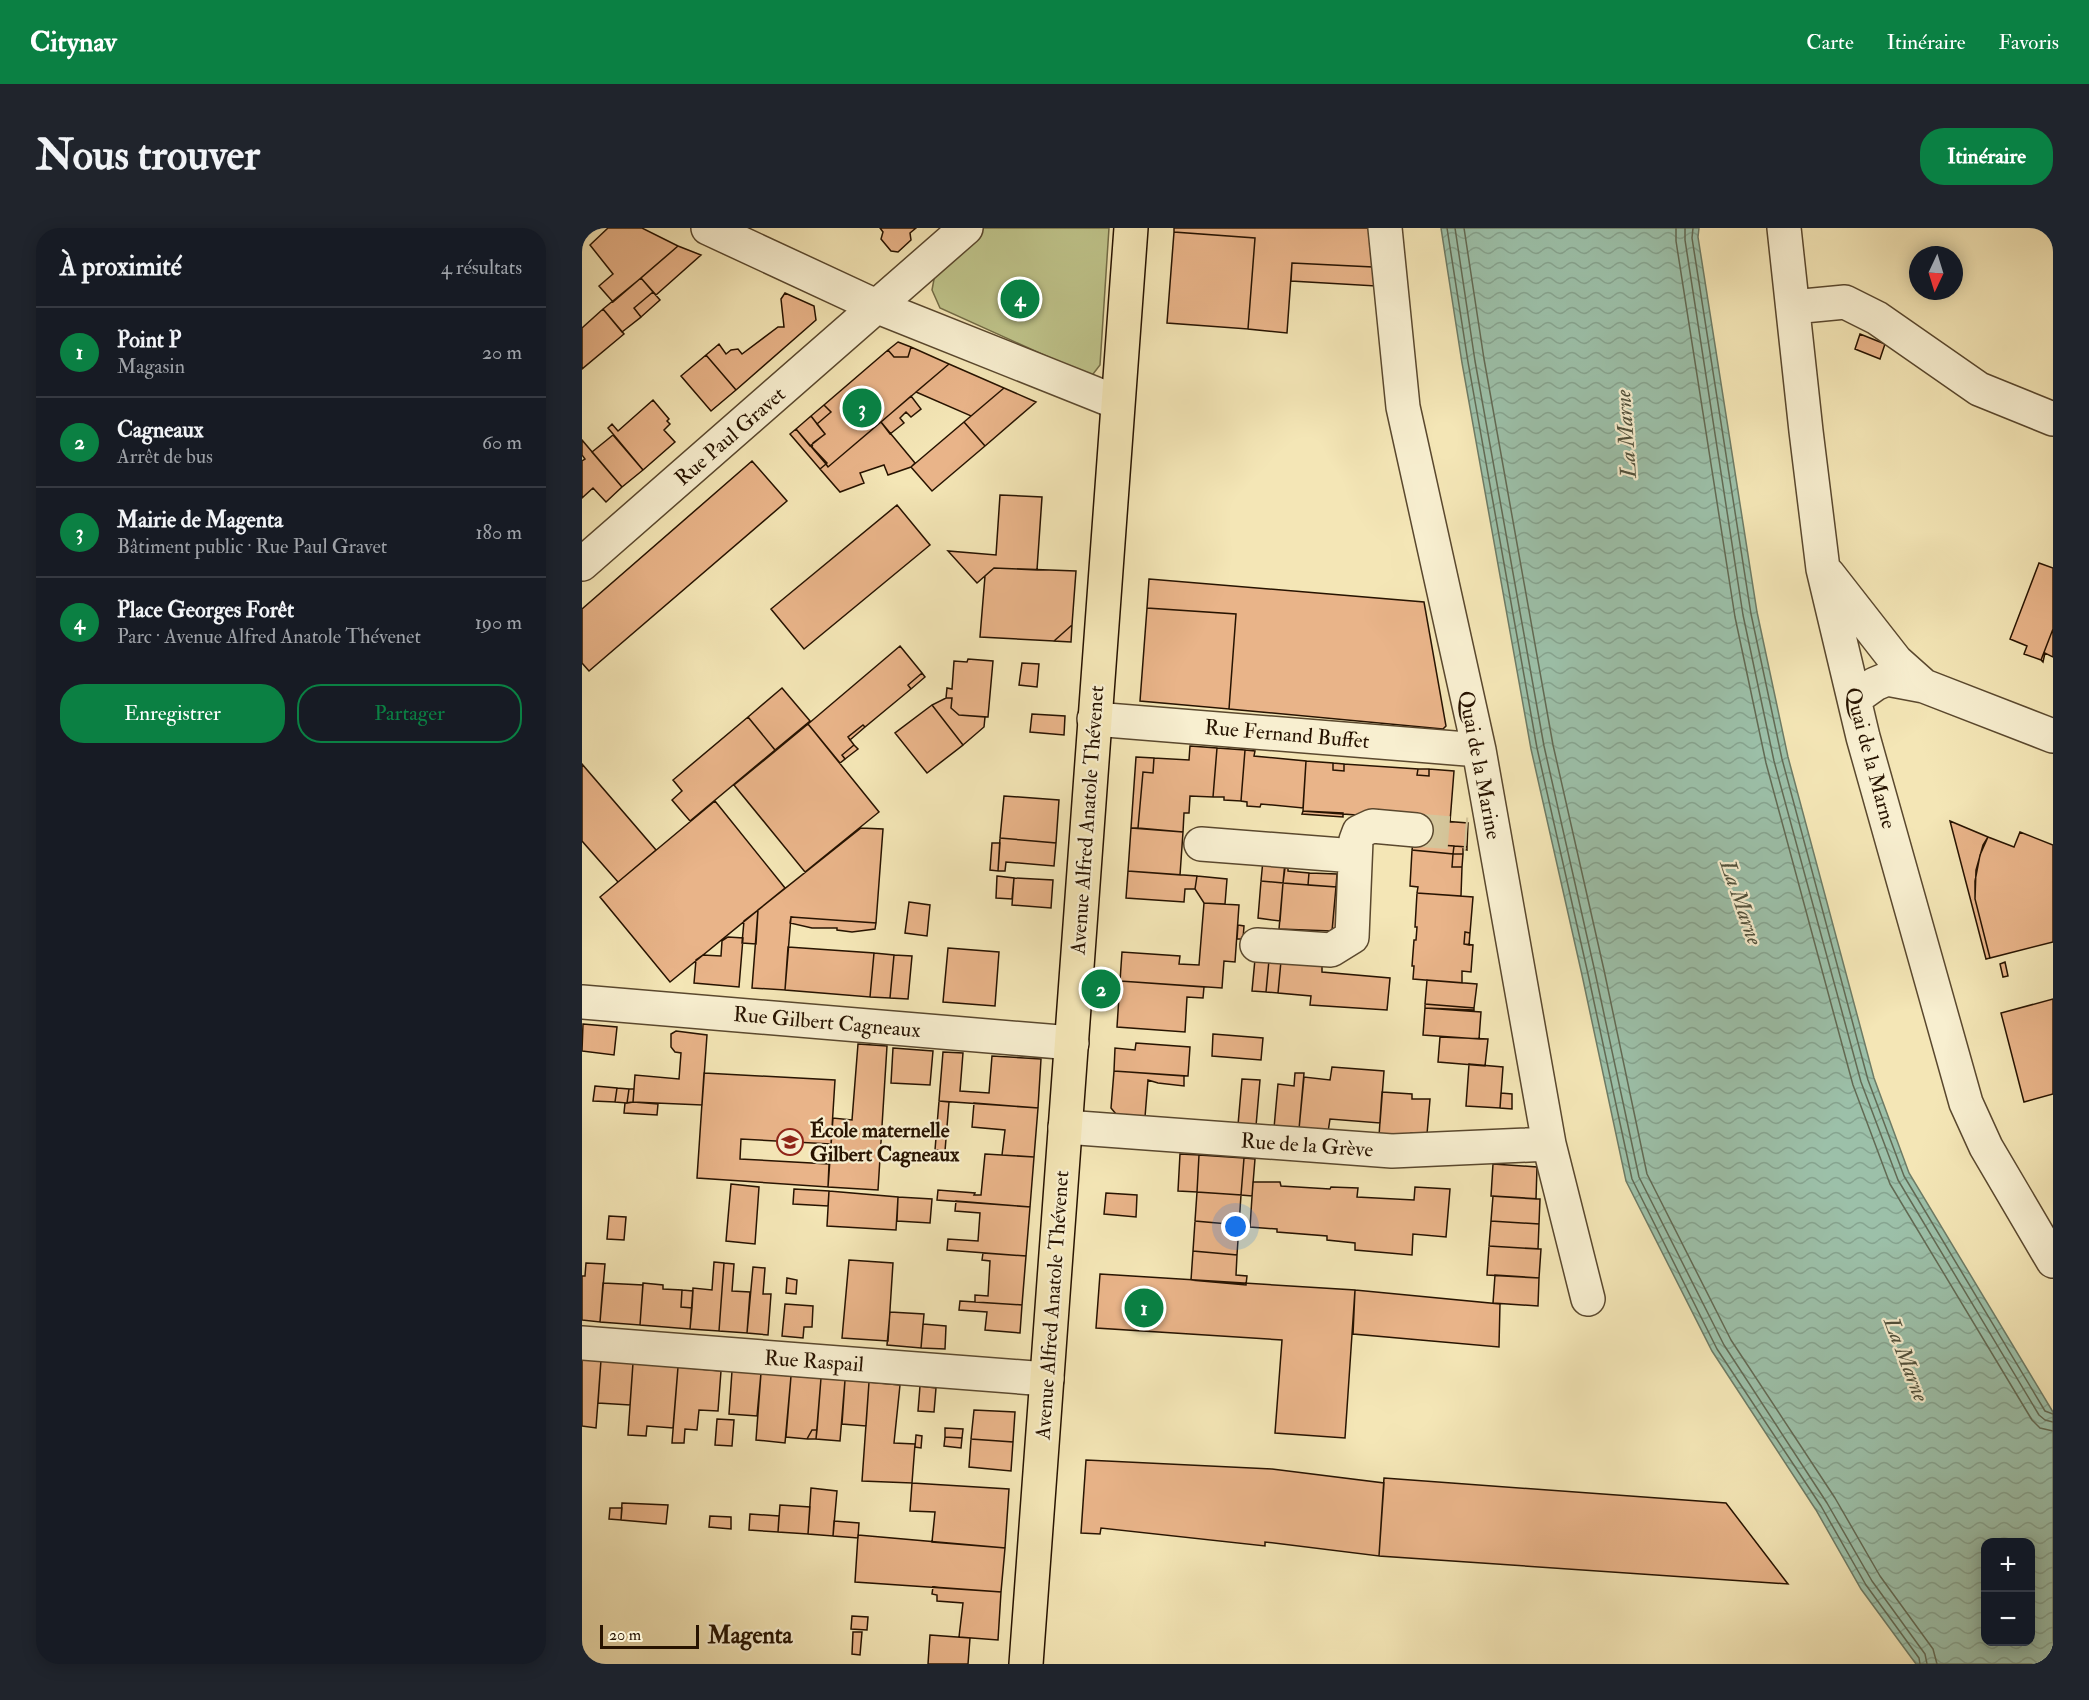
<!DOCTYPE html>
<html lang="fr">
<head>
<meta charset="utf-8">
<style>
	:root { --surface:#171b24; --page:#20242c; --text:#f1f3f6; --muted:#9ea1a6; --line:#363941; --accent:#0b8043 }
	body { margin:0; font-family:"IM FELL Double Pica",serif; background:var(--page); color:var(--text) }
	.controls { position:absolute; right:18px; bottom:18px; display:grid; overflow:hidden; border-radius:12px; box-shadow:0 3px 15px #0003 }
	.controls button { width:54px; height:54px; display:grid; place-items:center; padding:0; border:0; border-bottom:2px solid var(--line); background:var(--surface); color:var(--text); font:30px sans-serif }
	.compass { position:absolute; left:1327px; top:18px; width:54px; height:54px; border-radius:50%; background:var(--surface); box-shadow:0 3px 15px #0003; rotate:184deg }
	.scale { position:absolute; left:18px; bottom:15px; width:99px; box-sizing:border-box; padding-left:6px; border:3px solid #271300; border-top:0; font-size:16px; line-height:21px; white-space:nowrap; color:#271300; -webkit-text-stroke:4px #f8efd0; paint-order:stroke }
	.you { position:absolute; left:654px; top:999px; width:21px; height:21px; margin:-15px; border:4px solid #fff; border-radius:50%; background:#1a73e8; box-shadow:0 0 0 9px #1a73e833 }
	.badge { display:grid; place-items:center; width:39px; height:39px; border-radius:50%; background:var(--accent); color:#fff; font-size:20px; font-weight:700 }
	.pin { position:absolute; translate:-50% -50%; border:3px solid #fff; box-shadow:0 2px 6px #0006 }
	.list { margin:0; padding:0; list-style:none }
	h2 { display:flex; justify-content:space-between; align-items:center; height:78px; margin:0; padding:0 24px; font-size:26px }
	h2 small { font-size:20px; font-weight:400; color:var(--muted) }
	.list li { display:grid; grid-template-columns:39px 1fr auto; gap:18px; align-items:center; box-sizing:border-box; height:90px; padding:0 24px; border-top:2px solid var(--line) }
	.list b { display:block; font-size:22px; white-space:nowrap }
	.list p { margin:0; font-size:20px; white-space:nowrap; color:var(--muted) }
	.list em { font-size:20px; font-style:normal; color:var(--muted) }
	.actions { display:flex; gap:12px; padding:18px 24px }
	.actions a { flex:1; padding:14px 0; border:2px solid var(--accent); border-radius:24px; text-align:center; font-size:21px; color:var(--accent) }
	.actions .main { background:var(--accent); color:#fff }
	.map { position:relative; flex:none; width:1471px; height:1436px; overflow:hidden; border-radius:24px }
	header { display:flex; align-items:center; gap:36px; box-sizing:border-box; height:84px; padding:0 30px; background:var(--accent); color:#fff }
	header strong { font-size:28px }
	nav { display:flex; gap:33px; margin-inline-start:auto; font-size:21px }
	.intro { display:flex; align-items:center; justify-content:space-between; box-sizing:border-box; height:144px; padding:0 36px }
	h1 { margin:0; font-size:42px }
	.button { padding:15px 27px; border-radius:24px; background:var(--accent); color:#fff; font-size:21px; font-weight:700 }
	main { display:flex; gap:36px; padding:0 36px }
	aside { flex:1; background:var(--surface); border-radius:24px; box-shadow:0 3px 15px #0003 }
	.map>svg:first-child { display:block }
</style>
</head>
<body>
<header>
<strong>Citynav</strong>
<nav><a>Carte</a><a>Itinéraire</a><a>Favoris</a></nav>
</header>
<div class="intro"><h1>Nous trouver</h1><a class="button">Itinéraire</a></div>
<main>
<aside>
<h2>À proximité<small>4 résultats</small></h2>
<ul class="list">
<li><span class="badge">1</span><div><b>Point P</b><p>Magasin</p></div><em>20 m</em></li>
<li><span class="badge">2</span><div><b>Cagneaux</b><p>Arrêt de bus</p></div><em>60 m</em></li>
<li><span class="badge">3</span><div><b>Mairie de Magenta</b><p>Bâtiment public · Rue Paul Gravet</p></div><em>180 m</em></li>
<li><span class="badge">4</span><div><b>Place Georges Forêt</b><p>Parc · Avenue Alfred Anatole Thévenet</p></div><em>190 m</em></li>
</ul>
<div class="actions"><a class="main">Enregistrer</a><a>Partager</a></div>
</aside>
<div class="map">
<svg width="1471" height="1436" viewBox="0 0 1471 1436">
	<defs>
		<pattern id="water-waves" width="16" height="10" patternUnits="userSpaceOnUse" patternTransform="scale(1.5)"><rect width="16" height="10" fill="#9cc0a9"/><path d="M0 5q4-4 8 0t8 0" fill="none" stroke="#86a490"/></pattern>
	</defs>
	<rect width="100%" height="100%" fill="#f4e6b6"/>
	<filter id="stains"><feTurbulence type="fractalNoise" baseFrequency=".00333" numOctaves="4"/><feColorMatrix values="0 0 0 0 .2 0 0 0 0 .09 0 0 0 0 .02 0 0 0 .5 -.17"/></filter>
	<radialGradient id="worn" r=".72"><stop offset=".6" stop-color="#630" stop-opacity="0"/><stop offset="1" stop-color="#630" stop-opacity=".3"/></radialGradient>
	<!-- green -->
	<path fill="#bfc48b" stroke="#736c46" stroke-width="1.5" d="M396,0h131l-9,137 -10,13 -15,-9 -135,-61 -8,-18 5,-27z"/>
	<!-- water -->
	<path fill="url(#water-waves)" stroke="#6d7b65" stroke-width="1.5" fill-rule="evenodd" d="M859,0h258l-1,9 59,375 31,145 86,321 35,95 144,239v252h-137l-55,-75 -45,-79 -104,-159 -86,-170 -44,-206 -51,-226 -69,-386zM1404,1314h44v100h-44z"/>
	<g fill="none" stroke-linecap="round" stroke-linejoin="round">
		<!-- shore -->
		<path stroke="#626a54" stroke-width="1.5" d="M865,0l21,134 69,386 51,226 44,205 85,170 104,157 45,79 53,73 1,6
			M873,0l20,133 69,385 51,226 44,205 85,168 103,158 45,78 53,73 2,10
			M882,0l20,131 69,386 51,225 43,204 84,166 104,158 45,78 53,73 4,15
			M1094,0v13l59,376 31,146 87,322 37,99 142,236 8,8 13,3
			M1103,0v12l58,375 31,146 87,321 37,98 141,235 6,5 8,2
			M1111,0l-1,10 59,376 31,145 86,321 36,96 141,235 8,3"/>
	</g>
	<!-- building -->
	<path fill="#e9b489" stroke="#271300" stroke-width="1.5" d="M26,0h34l36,18 -65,56 -14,-16 14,-12 -23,-29z
		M298,0h36l-6,5 1,7 -13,12 -7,-1 -10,-12 2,-7z
		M592,0h195l4,39 -81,-4 -5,70 -39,-4 7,-91 -81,-6z
		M592,4l81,6 -7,91 -81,-6z
		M96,18l23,9 -45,40 -15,-17z
		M710,35l81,4 3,19 -85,-5z
		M59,50l12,14 -19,16 7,9 -19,15 -19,-23z
		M71,64l7,8 -19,17 -7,-9z
		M203,65l29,13 2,14 -80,70 -30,-35 13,-11 7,10 5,-4 7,-1 4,5 36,-27h6l-3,-28z
		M21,81l21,25 -42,35v-41z
		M1278,106l25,10 -5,15 -25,-10z
		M316,114l13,5 -3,10h-14l-6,-7z
		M329,119l38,17 -121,103 -2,-3 1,-1 -15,-16 1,-4 12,-9 -8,-10 14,-12 -7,-7 64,-55 6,7h14z
		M124,127l30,35 -25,21 -30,-35z
		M367,136l55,24 -33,28 -55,-24z
		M422,160l32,14 -51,44 -21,-24z
		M329,168l10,13 -10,8 -5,-5 -6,6 4,5 -14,11 -9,-12z
		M71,172l16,19 -2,2 3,3 -6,6 11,12 -32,28 -35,-42 4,-4 6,7z
		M242,177l7,7 -14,12 -6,-8z
		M229,188l14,18 -15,12 -14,-17z
		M299,194l34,41 -4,4 -23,8 -4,-10 -24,8 4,10 -24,9 -20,-23 6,-5 2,3z
		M382,194l21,24 -53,45 -21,-24z
		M214,201l30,35 -6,5 -30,-35z
		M31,207l30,35 -21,17 -30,-35z
		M0,212l40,47 -16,15 -13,-14 -11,10v-37l3,-2 -3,-4z
		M170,233l35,40 -198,170 -7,-8v-54z
		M418,267l42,2 -5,73 -43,-2 -17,15 -29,-32 48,4z
		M315,277l33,40 -126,104 -33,-40z
		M1457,335l14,5v61l-12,31 -17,-6 3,-8 -17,-7z
		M412,340l82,3 -4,54 -18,16 -74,-4 5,-61z
		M567,351l275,23 22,124 -3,3 -214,-20 7,-95 -89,-6z
		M565,380l89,6 -7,95 -89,-8z
		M490,397l-1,17 -17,-1z
		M1471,401v28l-8,-4 -2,9 -2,-2z
		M318,418l22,27 -14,12 3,4 -46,38 -2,-2 -15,12 6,8 -12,10 3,4 -5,4 -32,-39z
		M386,431l25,2 -5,56 -29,-2 -8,-7 1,-10h-6l1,-10 5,1 2,-28 13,1z
		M440,435l17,1 -2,23 -18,-2z
		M340,445l3,4 -14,12 -3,-4z
		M200,460l28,33 -35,29 -27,-33z
		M364,470h6l-1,10 8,7 26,2 -1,10 -21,18 -31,-40z
		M350,477l31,40 -36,28 -32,-40z
		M450,486l33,2 -1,19 -34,-3z
		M166,489l27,33 -85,71 -18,-21 10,-9 -9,-11z
		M226,496l71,88 -74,60 -71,-87z
		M281,497l2,2 -15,13 -2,-3z
		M272,517l4,4 -13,10 -3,-4z
		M608,518l27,2 -4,49 -23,-1 -1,17h-5l-1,19 -45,-4 5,-56 10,1 1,-15 35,2z
		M635,520l28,2 -4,51 -17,-1v-3h-11z
		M663,522l10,1 -1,5 52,5 -3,47 -42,-4 -1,3 -13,-1v-4l-6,-1z
		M554,529l18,1 -1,15 -10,-1 -5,56h-7z
		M724,533l27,2v7l11,1v-7l74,5 -1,6 12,1v-7l25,2 -4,51 -147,-11z
		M751,535l11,1v7l-11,-1z
		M0,536l74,86 -38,32 -36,-41z
		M836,541h11v7l-12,-1z
		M422,568l55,4 -3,43 -56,-5z
		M133,573l70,87 -115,94 -70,-85z
		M721,583l40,2v4l-41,-3z
		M835,591l51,4 -1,24 -52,-4z
		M1368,593l38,16 -8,18 -5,26v18l15,59 -4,1z
		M279,600l22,1 -7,94 -85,-6 -6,73 -33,-2 6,-78z
		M549,600l52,4 -3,43 -52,-4z
		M1438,604l33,13v97l-63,16 -15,-59 1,-29 7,-25 5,-8 26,10z
		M418,610l56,5 -2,23 -48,-4 -1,9h-7z
		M410,615h8l-2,28 -8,-1z
		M831,615l41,3 -1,8 -41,-4z
		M872,618l13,1v3l-4,-1v5h-10z
		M830,622l41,4 -1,13h10l-1,29 -44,-3 1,-6 -8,-1z
		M871,626h10l-1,13h-10z
		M681,632l22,2 -2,21 -22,-2z
		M703,640h3v3l21,2 -1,12 -25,-2z
		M546,643l69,5 -2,13h-10l-1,13 -58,-4z
		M727,645l28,1 -1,13 -28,-2z
		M415,648l17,2 -2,21 -16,-1z
		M615,648l30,3 -2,25 -21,-1 -9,-14z
		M432,650l39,2 -2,28 -39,-3z
		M679,653l22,2 -3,38 -22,-3z
		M701,655l53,4 -4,44 -53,-2z
		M754,659h3l-3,45 -4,-1z
		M835,665l56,4 -3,36 -5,-1 -1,12 9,1 -2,27 -9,-1v12l-49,-4 1,-13h-2l2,-26h2l1,-13h-2z
		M327,674l21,3 -3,31 -22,-3z
		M622,675l35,2 -4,57 -11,-1 -2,27 -102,-7 2,-29 58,4 -1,8 20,1z
		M176,682l-2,34 -14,-1 2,-22z
		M209,689l85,6 -1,6 -23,3 -15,-2v-2h-25l-22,-5z
		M656,697l6,1 -1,13h-6z
		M883,704l5,1 -1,12 -5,-1z
		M146,709l15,1 -4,49 -45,-4 2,-23 7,-5 18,1 1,-15z
		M206,719l86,6 -4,44 -85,-7z
		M366,720l51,4 -4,54 -52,-4z
		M292,725l20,2 -4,43 -20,-1z
		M312,727l18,1 -4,43 -18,-1z
		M673,731l14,1 -3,32 -14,-1z
		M687,732l12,1 -3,32 -12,-1z
		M699,733l41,3v8l68,6 -3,32 -77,-5 1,-9 -33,-3z
		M1423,734l3,14 -5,1 -3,-13z
		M845,752l50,4 -3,24 -49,-4z
		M538,753l84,6 -1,11 -16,-1 -2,35 -68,-5z
		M1471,771v95l-29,8 -23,-89z
		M843,776l49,4v2l-49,-2z
		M843,780l56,4 -2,27 -56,-4z
		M1,796l34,3 -3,28 -32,-4z
		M94,803l31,4 -5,70 -69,-3 2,-27 44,4 2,-26 -6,-1 -4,-5v-13z
		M631,806l50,4 -2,22 -49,-4z
		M858,809l48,2 -3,27 -47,-4z
		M554,815l54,4 -2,29 -74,-5 1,-23 20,2z
		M276,816l29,2 -9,144 -50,-3 5,-69 19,2z
		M311,820l40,3 -3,34 -39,-2z
		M361,824l20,1 -3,38 29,2 3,-37 49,3 -3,49 -99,-7z
		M887,836l34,3 -3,41 -34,-2z
		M750,839l52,4 -4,52 -50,-4 -2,13 -29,-3 5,-52 26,3z
		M532,843l70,5v10l-26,-3 -10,-3 -3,37 -29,-3 -5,-6z
		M122,845l131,7 -4,64 -90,-5 -1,20 89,5 -1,23 -131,-9z
		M713,845h9l-5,56 -25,-1 4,-44 16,2z
		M660,851l18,1 -4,46 -18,-1z
		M13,858l22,2 -2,14 -22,-1z
		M35,860l12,1 -2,14 -12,-1z
		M47,861h5l-1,13 -6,1z
		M800,864l30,2v5h18l-3,35 -16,-1v5l-32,-2z
		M919,865l11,1v15l-12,-1z
		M357,873l10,1 -4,49 -10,-1z
		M51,874l25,2 -1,11 -33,-2 1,-10z
		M392,875l64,5 -4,49 -32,-2 3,-25 -33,-3z
		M403,926l49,3 -4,50 -93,-7 1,-10 37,3 -1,2h7z
		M598,926l19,1 -2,37 -19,-1z
		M617,927l45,3 -3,37 -44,-3z
		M662,930l11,1 -3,37 -11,-1z
		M911,936l44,3 -1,32 -45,-3z
		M671,954h27l1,4 49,3 1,-2 27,1 -1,9 57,3 1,-13 35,2 -4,48 -33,-3 -1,21 -57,-5v-7l-28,-3v-4l-50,-4v-3l-27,-2z
		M149,956l28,3 -4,57 -29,-3z
		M212,961l35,2 -1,15 -35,-2z
		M247,963l69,6 -2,33 -69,-4z
		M615,964l44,3 -2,30 -44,-4z
		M524,965l31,2 -1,22 -32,-3z
		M911,968l47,3 -1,25 -48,-3z
		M316,969l34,2 -2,24 -33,-2z
		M374,973l74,6 -4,49 -79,-6 1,-11 30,2 2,-28 -25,-2z
		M27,988l17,1 -2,23 -17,-1z
		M613,993l44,4 -2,30 -44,-4z
		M909,993l48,3 -1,25 -49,-3z
		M907,1018l52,3 -2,29 -52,-3z
		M611,1023l44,4 -1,20 11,1 -1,9 -55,-5z
		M401,1025l43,3 -4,49 -47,-3v-7l13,1 2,-35 -8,-1z
		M267,1032l44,3 -5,78 -46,-3z
		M132,1034l10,1 -5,68 -29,-2 3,-41 19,2z
		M4,1035l19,1 -5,58 -18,-2v-44h3z
		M142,1035l10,1 -2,27 18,1 -3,41 -28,-2z
		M171,1039l12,1 -2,26h8l-3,41 -21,-2z
		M518,1046l255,16 -10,148 -70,-5 7,-93 -186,-12z
		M913,1047l44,3 -1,28 -45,-3z
		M205,1050l10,2 -1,14 -10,-1z
		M21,1055l40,2 -3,40 -40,-3z
		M61,1055l20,2v4l19,1 -1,17 11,1 -2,21 -50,-4z
		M100,1062l11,1 -1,17 -11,-1z
		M773,1062l145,14 -1,43 -146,-13z
		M378,1073l62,4 -2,28 -35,-3 2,-18 -28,-2z
		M203,1076l28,2 -1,21h-8l-1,11 -21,-2z
		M308,1084l34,2 -3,34 -34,-3z
		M341,1096l23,2 -1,23 -24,-1z
		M0,1131l19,1 -5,68 -14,-2z
		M19,1132l32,3 -3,42 -32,-2z
		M51,1135l45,4 -5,61 -26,-2 -1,10 -18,-1z
		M96,1139l43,4 -3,40 -19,-1 -2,20 -12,-1 -1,14h-12z
		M150,1143l29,2 -4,43 -28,-2z
		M179,1145l30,3 -6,67 -29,-3z
		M209,1148l30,2 -4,52h-5l-5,9 -21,-2z
		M239,1150l24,2 -5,61 -24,-2z
		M263,1152l24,2 -3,44 -24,-2z
		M287,1154l31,3 -6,58 21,1 -3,39 -50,-2z
		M338,1158l16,2 -2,24 -16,-1z
		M392,1182l41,2 -2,30 -42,-3z
		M135,1191l17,1 -2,26 -17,-1z
		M363,1200l18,1 -1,9 -17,-1z
		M230,1202h5l-1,9h-9z
		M334,1207l6,1 -1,12 -6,-1z
		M363,1209l17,1 -1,10 -17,-2z
		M389,1211l42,3 -2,29 -42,-4z
		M504,1232l186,9 112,14 -5,73 -114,-14v4l-164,-18 -1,6 -19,-1z
		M802,1250l342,25 62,81 -409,-28z
		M330,1255l97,6 -4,59 -73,-6 3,-30 -25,-1z
		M229,1260l26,3 -4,45 -25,-2z
		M40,1275l46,2 -2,19 -45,-4z
		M198,1277l30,2 -2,27 -30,-2z
		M28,1280h12l-1,12 -12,-1z
		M168,1286l29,2 -1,16 -29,-2z
		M128,1288l21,1v12l-22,-2z
		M252,1293l25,2 -1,15 -25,-2z
		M276,1307l147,13 -4,44 -146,-10z
		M351,1359l68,5 -3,48 -39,-3 4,-34 -26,-2v-6l-5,-1z
		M270,1388l16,1 -1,13 -16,-1z
		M271,1404h9l-2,23 -8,-1z
		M348,1407l40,3 -2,26h-40z"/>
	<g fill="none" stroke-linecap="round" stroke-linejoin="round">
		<!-- minor-tunnel -->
		<path stroke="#d5c69b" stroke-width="33" stroke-dasharray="33 16" stroke-linecap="butt" d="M834,602l51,4"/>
		<defs>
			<path id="minor" d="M126,0l170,79 238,95
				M803,0l18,179 76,343 70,394 39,155
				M1202,0l22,203 17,138 40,168 103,366 20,44 67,114
				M1211,79l52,-5 32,16 102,71 74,30
				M0,336l384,-336
				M1246,346l68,87 28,25
				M1272,471l21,-15 12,-5 37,7 129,50
				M512,491l385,31
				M619,616l154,12
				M675,717l74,5 21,-13 4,-97 3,-8 13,-6 44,4
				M0,774l490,41
				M483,899l327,24 157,-7
				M0,1115l465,36"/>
			<path id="major" d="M444,1436l105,-1436"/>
		</defs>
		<!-- minor casing -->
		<use href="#minor" stroke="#5a482e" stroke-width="36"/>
		<!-- major casing -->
		<use href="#major" stroke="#271300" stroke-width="36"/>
		<!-- minor -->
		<use href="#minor" stroke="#f8efd0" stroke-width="33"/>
		<!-- major -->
		<use href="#major" stroke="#f4e6b6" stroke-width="33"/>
	</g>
	<!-- icons -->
	<defs>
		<symbol id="school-ring" viewBox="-11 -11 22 22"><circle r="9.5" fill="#f8efd0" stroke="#8f2418" stroke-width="1.5"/><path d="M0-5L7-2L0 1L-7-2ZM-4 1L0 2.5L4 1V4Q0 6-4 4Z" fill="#8f2418"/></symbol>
	</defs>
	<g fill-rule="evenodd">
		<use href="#school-ring" x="193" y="899" width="30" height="30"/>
	</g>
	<g text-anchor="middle" stroke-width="4.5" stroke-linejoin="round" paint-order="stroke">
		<!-- street labels -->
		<g font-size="21" fill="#271300" stroke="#f8efd0">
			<text transform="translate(148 208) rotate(-41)" y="7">Rue Paul Gravet</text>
			<text transform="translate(705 506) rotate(5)" y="7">Rue Fernand Buffet</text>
			<text transform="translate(1289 530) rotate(75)" y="7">Quai de la Marne</text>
			<text transform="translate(898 537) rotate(79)" y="7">Quai de la Marine</text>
			<text transform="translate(505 592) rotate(-86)" y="7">Avenue Alfred Anatole Thévenet</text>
			<text transform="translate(245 794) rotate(5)" y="7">Rue Gilbert Cagneaux</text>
			<text transform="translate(725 917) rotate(4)" y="7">Rue de la Grève</text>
			<text transform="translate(470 1077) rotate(-86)" y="7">Avenue Alfred Anatole Thévenet</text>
			<text transform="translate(232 1133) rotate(4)" y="7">Rue Raspail</text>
		</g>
		<!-- poi labels -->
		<g font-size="21" font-weight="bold" fill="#271300" stroke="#f8efd0" text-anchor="start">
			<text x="228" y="909">École maternelle<tspan x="228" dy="24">Gilbert Cagneaux</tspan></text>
		</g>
		<!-- water labels -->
		<g font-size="22" font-style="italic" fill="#50503b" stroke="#f8efd0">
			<text transform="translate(1043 206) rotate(-94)" y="8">La Marne</text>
			<text transform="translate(1160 674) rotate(71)" y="8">La Marne</text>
			<text transform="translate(1325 1131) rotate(69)" y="8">La Marne</text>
		</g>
		<!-- quarter labels -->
		<g font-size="24" font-weight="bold" fill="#271300" stroke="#f8efd0">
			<text x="168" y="1415">Magenta</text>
		</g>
	</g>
	<rect width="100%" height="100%" filter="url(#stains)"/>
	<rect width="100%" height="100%" fill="url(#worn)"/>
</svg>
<div class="controls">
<button>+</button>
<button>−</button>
</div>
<svg class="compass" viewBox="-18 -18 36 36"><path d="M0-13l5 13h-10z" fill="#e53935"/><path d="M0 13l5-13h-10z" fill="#9ea1a6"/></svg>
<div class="scale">20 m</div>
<div class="you"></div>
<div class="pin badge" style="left:562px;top:1080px">1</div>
<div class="pin badge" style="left:519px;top:761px">2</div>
<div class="pin badge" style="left:280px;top:180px">3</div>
<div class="pin badge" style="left:438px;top:71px">4</div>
</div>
</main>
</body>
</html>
